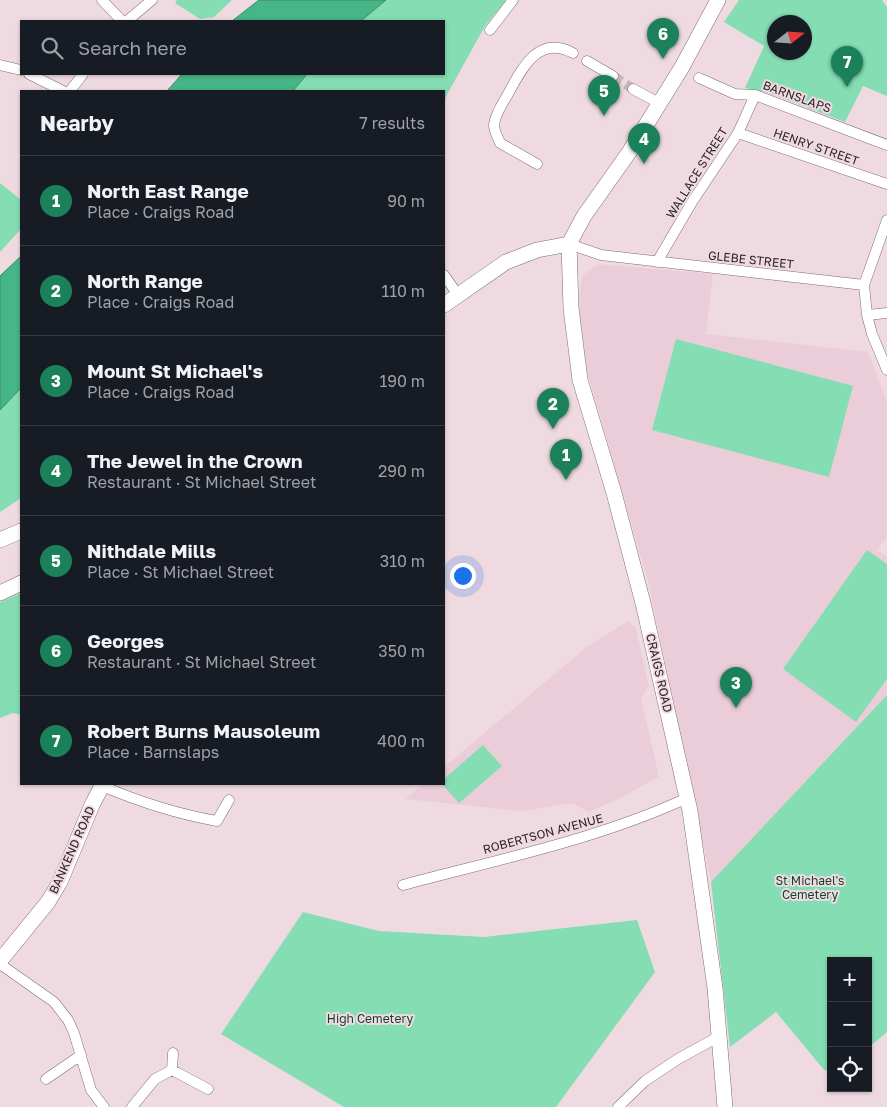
<!DOCTYPE html>
<html lang="en">
<head>
<meta charset="utf-8">
<style>
	:root { --surface:#171b24; --page:#20242c; --text:#f1f3f6; --muted:#9ea1a6; --line:#363941; --accent:#1b815b }
	body { margin:0; font-family:"Golos Text",sans-serif; background:var(--page); color:var(--text) }
	.controls { position:absolute; right:15px; bottom:15px; display:grid; overflow:hidden; border-radius:0px; box-shadow:0 1px 4px #0004 }
	.controls button { width:45px; height:45px; display:grid; place-items:center; padding:0; border:0; border-bottom:1px solid var(--line); background:var(--surface); color:var(--text); font:25px sans-serif }
	.compass { position:absolute; left:767px; top:15px; width:45px; height:45px; border-radius:50%; background:var(--surface); box-shadow:0 1px 4px #0004; rotate:73deg }
	.you { position:absolute; left:462px; top:575px; width:18px; height:18px; margin:-12px; border:4px solid #fff; border-radius:50%; background:#1a73e8; box-shadow:0 0 0 8px #1a73e833 }
	.badge { display:grid; place-items:center; width:32px; height:32px; border-radius:50%; background:var(--accent); color:#fff; font-size:16px; font-weight:700 }
	.pin { position:absolute; translate:-50% -41px; filter:drop-shadow(0 1px 2px #0008) }
	.pin::after { content:''; position:absolute; top:26px; width:18px; height:15px; background:inherit; clip-path:polygon(0 0,100% 0,50% 100%) }
	.list { margin:0; padding:0; list-style:none }
	h2 { display:flex; justify-content:space-between; align-items:center; height:65px; margin:0; padding:0 20px; font-size:21px }
	h2 small { font-size:16px; font-weight:400; color:var(--muted) }
	.list li { display:grid; grid-template-columns:32px 1fr auto; gap:15px; align-items:center; box-sizing:border-box; height:90px; padding:0 20px; border-top:1px solid var(--line) }
	.list b { display:block; font-size:19px; white-space:nowrap }
	.list p { margin:0; font-size:16px; white-space:nowrap; color:var(--muted) }
	.list em { font-size:16px; font-style:normal; color:var(--muted) }
	.icon { flex:none; width:28px; height:28px; fill:none; stroke:currentColor; stroke-width:2; stroke-linecap:round; stroke-linejoin:round }
	.map { position:relative; flex:none; width:887px; height:1107px; overflow:hidden }
	.search { position:absolute; background:var(--surface); box-shadow:0 1px 4px #0004; left:20px; top:20px; width:425px; height:55px; display:flex; align-items:center; gap:12px; box-sizing:border-box; padding:0 18px; border-radius:0px; color:var(--muted); font-size:19px }
	.panel { position:absolute; background:var(--surface); box-shadow:0 1px 4px #0004; left:20px; top:90px; width:425px; height:695px; border-radius:0px }
	.map>svg:first-child { display:block }
</style>
</head>
<body>
<div class="map">
<svg width="887" height="1107" viewBox="0 0 887 1107">
	<rect width="100%" height="100%" fill="#f0dae2"/>
	<!-- built -->
	<path fill="#eacdd8" d="M598,264l115,10 -7,60 162,18 19,50v135l-10,13 10,7v138l-176,187 -63,-301 -61,-210 -9,-51 3,-39 2,-6z
		M628,621l8,8 13,57 -8,12 18,79 -39,21 -31,14 -17,-9 -49,8 -118,-12 18,-15h21v-17l144,-121z"/>
	<!-- green -->
	<path fill="#84ddb3" fill-rule="evenodd" d="M177,0h55l-18,17 -14,2 -25,-16z
		M386,0h120l-21,26 -41,74v-9h-151l14,-17h137v-53h-83z
		M739,0h143l5,7v89l-24,-10 -18,36 -76,-29 -24,-5 19,-42 -40,-24zM774,22h30v30h-30z
		M0,183l21,17v29l-21,23z
		M676,339l177,47 -24,91 -177,-47z
		M21,388v110l-21,14v-102z
		M867,550l20,14v115l-31,43 -73,-53z
		M21,593v122l-8,-2 -13,5v-116z
		M887,695v337l-19,16v-87h-37v104l-6,6 -49,-59 -46,35 -19,-165z
		M483,745l19,21 -43,37 -17,-19 2,-5z
		M303,912l76,19 105,6 153,-17 18,52 -99,135h-212l-123,-73z"/>
	<!-- water -->
	<path fill="#46b587" stroke="#3e8a6a" d="M259,0h127l-25,21h-129z
		M182,74h125l-14,17h-126z
		M21,256v132l-21,22v-134z"/>
	<g fill="none" stroke-linecap="round" stroke-linejoin="round">
		<!-- street-tunnel -->
		<path stroke="#c9b6bd" stroke-width="10" stroke-dasharray="10 5" stroke-linecap="butt" d="M613,76l20,13"/>
		<defs>
			<path id="street" d="M102,0l20,21
				M127,21l25,-21
				M490,30l23,-30
				M587,61l26,15
				M0,65l21,5
				M29,74l34,17
				M699,78l36,16 20,1 132,50
				M633,89l26,14
				M70,91l13,-17
				M738,133l149,51
				M537,164l-37,-21c-2,-5 -6,-12 -6,-18 1,-11 9,-22 14,-31 14,-26 31,-60 65,-41
				M887,220l-23,65 3,30 5,19 15,36
				M569,244l32,11 263,30
				M657,262l35,-60 46,-69 17,-38
				M444,275l14,20
				M867,315l20,-2
				M102,786c38,16 75,28 115,35l12,-21
				M403,885c93,-25 196,-46 284,-87
				M0,964l54,38 14,18 6,13 17,57 13,17
				M172,1070l1,-17
				M46,1079l35,-24
				M132,1107l23,-28 17,-9 36,19
				M618,1107l27,-26 33,-22 40,-22"/>
			<path id="secondary" d="M718,0l-36,67 -52,84 -46,65 -15,28 2,64 9,72 34,113 29,110 47,208 25,177 10,119
				M444,305l62,-43 31,-12 32,-6
				M0,540l21,-9
				M0,593l21,-10
				M0,961l48,-59 12,-20 32,-77 11,-21"/>
		</defs>
		<!-- street casing -->
		<use href="#street" stroke="#806c74" stroke-width="11"/>
		<!-- secondary casing -->
		<use href="#secondary" stroke="#806c74" stroke-width="16"/>
		<!-- street -->
		<use href="#street" stroke="#fff" stroke-width="10"/>
		<!-- secondary -->
		<use href="#secondary" stroke="#fff" stroke-width="15"/>
	</g>
	<g text-anchor="middle" stroke-width="4" stroke-linejoin="round" paint-order="stroke">
		<!-- street labels -->
		<g font-size="12" fill="#2c2427" stroke="#f0dae2">
			<text transform="translate(797 97) rotate(20)" y="4">BARNSLAPS</text>
			<text transform="translate(816 147) rotate(19)" y="4">HENRY STREET</text>
			<text transform="translate(697 173) rotate(-58)" y="4">WALLACE STREET</text>
			<text transform="translate(751 260) rotate(6)" y="4">GLEBE STREET</text>
			<text transform="translate(659 673) rotate(77)" y="4">CRAIGS ROAD</text>
			<text transform="translate(543 834) rotate(-15)" y="4">ROBERTSON AVENUE</text>
			<text transform="translate(72 850) rotate(-66)" y="4">BANKEND ROAD</text>
		</g>
		<!-- park labels -->
		<g font-size="12" fill="#103f2c" stroke="#f0dae2">
			<text x="810" y="885">St Michael's<tspan x="810" dy="14">Cemetery</tspan></text>
			<text x="370" y="1023">High Cemetery</text>
		</g>
	</g>
</svg>
<div class="controls">
<button>+</button>
<button>−</button>
<button><svg class="icon" aria-label="locate" viewBox="0 0 24 24"><circle cx="12" cy="12" r="6"/><path d="M12 2v4M12 18v4M2 12h4M18 12h4"/></svg></button>
</div>
<svg class="compass" viewBox="-18 -18 36 36"><path d="M0-13l5 13h-10z" fill="#e53935"/><path d="M0 13l5-13h-10z" fill="#9ea1a6"/></svg>
<div class="you"></div>
<div class="pin badge" style="left:566px;top:480px">1</div>
<div class="pin badge" style="left:553px;top:429px">2</div>
<div class="pin badge" style="left:736px;top:708px">3</div>
<div class="pin badge" style="left:644px;top:164px">4</div>
<div class="pin badge" style="left:604px;top:116px">5</div>
<div class="pin badge" style="left:663px;top:59px">6</div>
<div class="pin badge" style="left:847px;top:87px">7</div>
<div class="search"><svg class="icon" aria-label="search" viewBox="0 0 24 24"><circle cx="10" cy="10" r="6"/><path d="M15 15l6 6"/></svg>Search here</div>
<section class="panel">
<h2>Nearby<small>7 results</small></h2>
<ul class="list">
<li><span class="badge">1</span><div><b>North East Range</b><p>Place · Craigs Road</p></div><em>90 m</em></li>
<li><span class="badge">2</span><div><b>North Range</b><p>Place · Craigs Road</p></div><em>110 m</em></li>
<li><span class="badge">3</span><div><b>Mount St Michael's</b><p>Place · Craigs Road</p></div><em>190 m</em></li>
<li><span class="badge">4</span><div><b>The Jewel in the Crown</b><p>Restaurant · St Michael Street</p></div><em>290 m</em></li>
<li><span class="badge">5</span><div><b>Nithdale Mills</b><p>Place · St Michael Street</p></div><em>310 m</em></li>
<li><span class="badge">6</span><div><b>Georges</b><p>Restaurant · St Michael Street</p></div><em>350 m</em></li>
<li><span class="badge">7</span><div><b>Robert Burns Mausoleum</b><p>Place · Barnslaps</p></div><em>400 m</em></li>
</ul>
</section>
</div>
</body>
</html>
